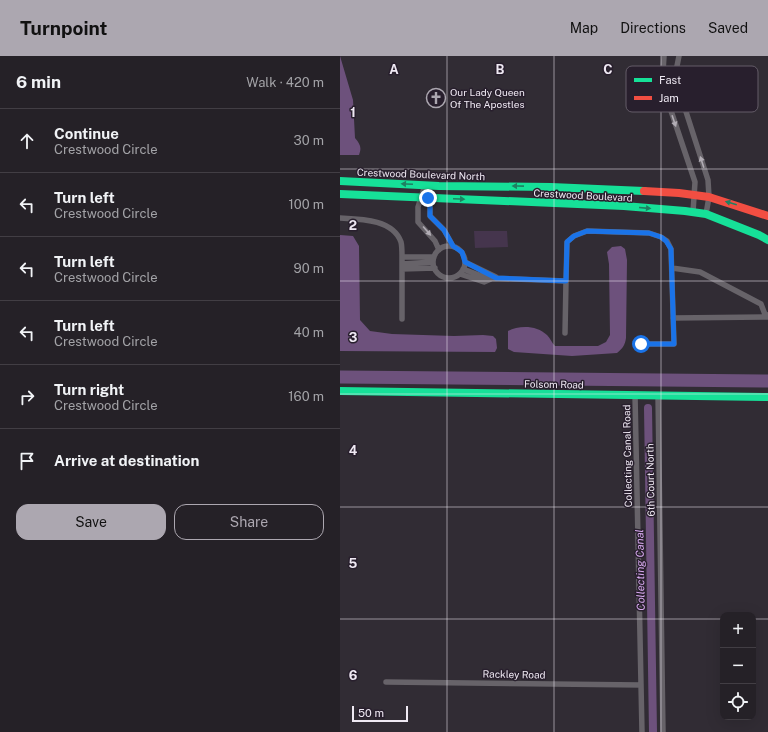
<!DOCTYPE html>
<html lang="en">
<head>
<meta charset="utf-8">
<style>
	:root { --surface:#252127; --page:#312e33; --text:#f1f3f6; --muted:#a3a3a7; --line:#423e44; --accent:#aca7b0 }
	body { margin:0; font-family:"Public Sans",sans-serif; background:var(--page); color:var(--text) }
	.controls { position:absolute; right:12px; bottom:12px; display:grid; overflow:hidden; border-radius:8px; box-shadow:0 4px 16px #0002 }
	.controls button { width:36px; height:36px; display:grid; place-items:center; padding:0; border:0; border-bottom:1px solid var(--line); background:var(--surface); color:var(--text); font:20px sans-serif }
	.scale { position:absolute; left:12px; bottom:10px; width:56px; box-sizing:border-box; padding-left:4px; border:2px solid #efe9f3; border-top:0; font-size:11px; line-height:14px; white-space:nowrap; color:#efe9f3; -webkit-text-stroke:3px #281f2d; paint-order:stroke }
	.stop { position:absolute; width:12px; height:12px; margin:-9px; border:3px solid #1a73e8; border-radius:50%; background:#fff }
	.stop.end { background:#1a73e8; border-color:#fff; box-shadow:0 1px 4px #0008 }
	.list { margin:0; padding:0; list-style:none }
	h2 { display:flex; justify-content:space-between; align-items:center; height:52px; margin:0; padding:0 16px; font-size:17px }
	h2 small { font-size:13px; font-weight:400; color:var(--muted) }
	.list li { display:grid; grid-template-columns:26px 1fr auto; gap:12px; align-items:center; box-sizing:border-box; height:64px; padding:0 16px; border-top:1px solid var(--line) }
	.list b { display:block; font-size:15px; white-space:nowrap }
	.list p { margin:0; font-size:13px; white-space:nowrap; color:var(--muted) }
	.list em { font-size:13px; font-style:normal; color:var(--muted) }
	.actions { display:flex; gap:8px; padding:12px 16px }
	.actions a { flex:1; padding:9px 0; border:1px solid var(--accent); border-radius:12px; text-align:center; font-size:14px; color:var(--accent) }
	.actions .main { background:var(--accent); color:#111 }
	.icon { flex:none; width:22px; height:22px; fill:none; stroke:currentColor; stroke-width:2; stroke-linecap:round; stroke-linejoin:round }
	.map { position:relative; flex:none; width:428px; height:676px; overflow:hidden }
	header { display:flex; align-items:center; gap:24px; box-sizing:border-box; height:56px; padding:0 20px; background:var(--accent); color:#111 }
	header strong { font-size:19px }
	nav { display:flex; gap:22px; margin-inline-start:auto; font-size:14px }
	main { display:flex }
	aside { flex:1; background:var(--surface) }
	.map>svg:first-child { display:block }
</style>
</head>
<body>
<header>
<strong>Turnpoint</strong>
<nav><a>Map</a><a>Directions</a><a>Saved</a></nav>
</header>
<main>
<aside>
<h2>6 min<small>Walk · 420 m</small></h2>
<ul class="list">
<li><svg class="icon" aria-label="ahead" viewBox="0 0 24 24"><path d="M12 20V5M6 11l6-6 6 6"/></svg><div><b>Continue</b><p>Crestwood Circle</p></div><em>30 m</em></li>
<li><svg class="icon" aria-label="left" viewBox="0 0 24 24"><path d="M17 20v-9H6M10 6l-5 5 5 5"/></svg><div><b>Turn left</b><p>Crestwood Circle</p></div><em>100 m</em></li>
<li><svg class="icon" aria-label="left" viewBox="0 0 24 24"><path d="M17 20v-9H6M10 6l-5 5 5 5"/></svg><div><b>Turn left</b><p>Crestwood Circle</p></div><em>90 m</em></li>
<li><svg class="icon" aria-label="left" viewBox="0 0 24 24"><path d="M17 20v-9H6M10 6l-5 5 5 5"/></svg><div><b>Turn left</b><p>Crestwood Circle</p></div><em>40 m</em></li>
<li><svg class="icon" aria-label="right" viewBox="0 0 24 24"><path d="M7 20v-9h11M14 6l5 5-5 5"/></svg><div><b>Turn right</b><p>Crestwood Circle</p></div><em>160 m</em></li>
<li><svg class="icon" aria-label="arrive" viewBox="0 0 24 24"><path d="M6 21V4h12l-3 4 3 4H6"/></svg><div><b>Arrive at destination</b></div></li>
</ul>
<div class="actions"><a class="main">Save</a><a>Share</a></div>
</aside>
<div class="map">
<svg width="428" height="676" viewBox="0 0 428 676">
	<rect width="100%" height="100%" fill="#312c34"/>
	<!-- green -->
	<path fill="#45354d" d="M134,175h33l1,16 -33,1z"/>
	<!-- water -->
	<path fill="#6d517c" d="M0,0l13,44 2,38c5,6 7,9 4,17h-19z
		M0,179l13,1 6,10 1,74 10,11 22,3 62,2 29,-1 10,1 3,3 1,9 -2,4 -155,-1z
		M281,190l4,3 2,11 -1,78c-1,7 -3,10 -9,15l-45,3 -58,-4 -6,-3v-18c11,-6 29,-6 39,4 3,3 5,8 8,11h43l8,-4 4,-7 -1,-71 -2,-12 5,-5z"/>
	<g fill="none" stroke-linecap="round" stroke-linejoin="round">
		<!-- canal -->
		<path stroke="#6d517c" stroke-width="8" d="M308,352l5,324"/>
		<!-- river -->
		<path stroke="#6d517c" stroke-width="13" d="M0,321l428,4"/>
		<!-- street -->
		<path stroke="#676369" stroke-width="5.5" d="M324,0l-1,16 2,21 30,89 -2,30
			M339,0l-3,15 3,19 29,90 1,17 -3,17
			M85,129l-7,22v15l17,19 4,9
			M85,129l5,22v9l14,14 9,16
			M0,162c20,1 53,1 61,24 1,4 1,11 1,15h32
			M93 206a16 16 0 1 1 32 0a16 16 0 1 1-32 0Z
			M62,201v62
			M125,206l31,15
			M62,208l31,-2
			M332,212l28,4 61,32 5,13 2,-2
			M62,213l33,-1
			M123,213l24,9 79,3 -1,52
			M120,218l24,8 7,-3
			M226,225l1,-39 7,-6 13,-5 62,2 12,4 6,4 4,8 3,95h-33
			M333,262l95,-1
			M295,339l7,337
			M318,339l5,337
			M46,626l255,3"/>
		<!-- fast -->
		<path stroke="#16e098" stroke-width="8" d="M0,125l99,5 112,1 93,4
			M0,138l284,12 61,5 21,3 53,21 9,5
			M0,335l428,6"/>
		<!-- jam -->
		<path stroke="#f24e42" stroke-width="8" d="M304,135l35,2 30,4 59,19"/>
	</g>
	<!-- one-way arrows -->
	<defs><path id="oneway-solid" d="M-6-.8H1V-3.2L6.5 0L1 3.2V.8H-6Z"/></defs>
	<g fill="#b2adb5">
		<use href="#oneway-solid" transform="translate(334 65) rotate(71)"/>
		<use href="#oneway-solid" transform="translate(362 106) rotate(-108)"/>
		<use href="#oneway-solid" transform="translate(87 175) rotate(49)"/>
	</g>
	<g fill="#1f8062">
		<use href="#oneway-solid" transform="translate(67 128) rotate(-177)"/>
		<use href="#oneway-solid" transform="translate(178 130) rotate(-179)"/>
		<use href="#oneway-solid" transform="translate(119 143) rotate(3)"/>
		<use href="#oneway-solid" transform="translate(391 147) rotate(-164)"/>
		<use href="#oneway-solid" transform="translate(305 152) rotate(5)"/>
	</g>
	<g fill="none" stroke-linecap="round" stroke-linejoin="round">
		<!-- route -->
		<path stroke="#1a73e8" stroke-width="5" d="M88,142l2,9v9l14,14 9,16 9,6 3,10 31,16 70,3 1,-39 7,-6 13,-5 62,2 12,4 5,4 5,8 3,95h-33"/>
	</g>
	<!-- grid -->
	<path fill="none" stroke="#efe9f3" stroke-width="1" stroke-opacity="0.55" d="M107,0v676M214,0v676M321,0v676M0,113h428M0,225h428M0,338h428M0,451h428M0,563h383M413,563h15"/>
	<!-- icons -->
	<defs>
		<symbol id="church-ring" viewBox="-11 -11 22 22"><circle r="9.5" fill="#281f2d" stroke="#aca7b0" stroke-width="1.5"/><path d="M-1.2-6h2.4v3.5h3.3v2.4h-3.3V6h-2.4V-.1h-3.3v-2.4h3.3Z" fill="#aca7b0"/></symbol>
	</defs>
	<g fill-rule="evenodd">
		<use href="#church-ring" x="85" y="31" width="22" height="22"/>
	</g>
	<g text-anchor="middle" stroke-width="3" stroke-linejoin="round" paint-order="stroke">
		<!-- poi labels -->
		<g font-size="10" fill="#efe9f3" stroke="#281f2d" text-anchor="start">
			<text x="110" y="40">Our Lady Queen<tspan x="110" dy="12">Of The Apostles</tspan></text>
		</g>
		<!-- street labels -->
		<g font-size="10" fill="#efe9f3" stroke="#281f2d">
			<text transform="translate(81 118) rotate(2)" y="4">Crestwood Boulevard North</text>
			<text transform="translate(243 139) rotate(3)" y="4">Crestwood Boulevard</text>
			<text transform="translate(214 328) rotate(1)" y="4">Folsom Road</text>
			<text transform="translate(287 400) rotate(-91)" y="4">Collecting Canal Road</text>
			<text transform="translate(310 424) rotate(-91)" y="4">6th Court North</text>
			<text transform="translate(174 618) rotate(1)" y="4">Rackley Road</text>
		</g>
		<!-- water labels -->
		<g font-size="11" font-style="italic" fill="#dcadf4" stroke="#281f2d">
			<text transform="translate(300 514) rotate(-91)" y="4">Collecting Canal</text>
		</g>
	</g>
	<!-- legend -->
	<rect x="286" y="10" width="132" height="46" rx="6" fill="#281f2d" stroke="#645c68" stroke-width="1"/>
	<rect x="294" y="22" width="18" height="4" fill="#16e098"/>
	<rect x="294" y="40" width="18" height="4" fill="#f24e42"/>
	<g font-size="11" fill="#efe9f3">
		<text x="319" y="28">Fast</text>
		<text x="319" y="46">Jam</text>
	</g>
	<g font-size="13" text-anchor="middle" font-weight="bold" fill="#efe9f3" stroke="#281f2d" stroke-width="3" stroke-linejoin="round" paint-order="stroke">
		<text x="54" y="18">A</text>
		<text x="160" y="18">B</text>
		<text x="268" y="18">C</text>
		<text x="13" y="61">1</text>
		<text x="13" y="174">2</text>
		<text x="13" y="286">3</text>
		<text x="13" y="399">4</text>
		<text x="13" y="512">5</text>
		<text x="13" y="624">6</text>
	</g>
</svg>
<div class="controls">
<button>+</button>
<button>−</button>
<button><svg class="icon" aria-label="locate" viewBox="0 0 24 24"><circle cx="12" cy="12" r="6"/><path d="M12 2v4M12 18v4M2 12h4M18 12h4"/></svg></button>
</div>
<div class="scale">50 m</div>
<div class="stop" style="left:301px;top:288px"></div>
<div class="stop end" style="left:88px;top:142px"></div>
</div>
</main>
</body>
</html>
